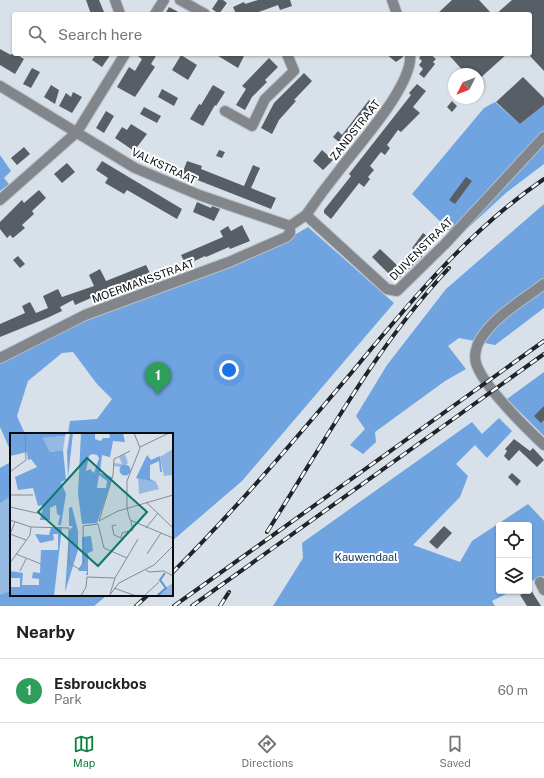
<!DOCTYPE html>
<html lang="en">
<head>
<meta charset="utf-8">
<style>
	:root { --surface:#fff; --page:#f6f6f6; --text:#202124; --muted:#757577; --line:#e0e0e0; --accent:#0b8043 }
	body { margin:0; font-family:"Public Sans",sans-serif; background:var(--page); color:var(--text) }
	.controls { position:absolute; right:12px; bottom:12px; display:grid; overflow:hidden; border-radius:4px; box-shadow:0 1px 3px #0004 }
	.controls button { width:36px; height:36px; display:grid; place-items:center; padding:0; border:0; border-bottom:1px solid var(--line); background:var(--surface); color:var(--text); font:20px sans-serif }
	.compass { position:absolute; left:448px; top:68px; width:36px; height:36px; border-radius:50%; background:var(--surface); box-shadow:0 1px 3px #0004; rotate:228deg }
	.you { position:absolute; left:229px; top:370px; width:14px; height:14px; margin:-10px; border:3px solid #fff; border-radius:50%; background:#1a73e8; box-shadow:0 0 0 6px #1a73e833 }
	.badge { display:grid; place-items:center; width:26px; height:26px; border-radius:50%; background:var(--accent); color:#fff; font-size:13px; font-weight:700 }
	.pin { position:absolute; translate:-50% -33px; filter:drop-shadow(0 1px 2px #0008) }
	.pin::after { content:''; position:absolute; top:21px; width:14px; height:12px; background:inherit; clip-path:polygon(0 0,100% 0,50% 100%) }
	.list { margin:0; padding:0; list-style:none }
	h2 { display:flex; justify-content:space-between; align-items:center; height:52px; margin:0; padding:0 16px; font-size:17px }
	h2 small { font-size:13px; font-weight:400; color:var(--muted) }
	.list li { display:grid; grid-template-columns:26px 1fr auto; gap:12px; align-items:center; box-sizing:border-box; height:64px; padding:0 16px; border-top:1px solid var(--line) }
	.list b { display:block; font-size:15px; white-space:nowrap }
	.list p { margin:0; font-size:13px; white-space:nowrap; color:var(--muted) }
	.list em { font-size:13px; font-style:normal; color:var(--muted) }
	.icon { flex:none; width:22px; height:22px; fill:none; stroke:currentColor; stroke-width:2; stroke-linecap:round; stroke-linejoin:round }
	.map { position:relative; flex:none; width:544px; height:606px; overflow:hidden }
	.search { position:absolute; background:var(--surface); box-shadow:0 1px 3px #0004; left:12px; right:12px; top:12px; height:44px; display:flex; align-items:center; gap:10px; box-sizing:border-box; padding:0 14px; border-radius:4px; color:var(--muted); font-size:15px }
	.sheet { height:116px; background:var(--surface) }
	nav { display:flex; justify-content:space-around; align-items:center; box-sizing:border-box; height:56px; border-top:1px solid var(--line); background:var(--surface); font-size:11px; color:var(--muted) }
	nav a { display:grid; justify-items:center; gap:2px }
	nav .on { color:var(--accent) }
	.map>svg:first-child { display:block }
</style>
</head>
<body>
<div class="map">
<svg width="544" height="606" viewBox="0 0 544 606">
	<rect width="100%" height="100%" fill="#d8e0e9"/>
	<!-- green -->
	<path fill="#96b9e1" d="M11,462v133h96l-13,11h-94v-138z"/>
	<!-- forest -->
	<path fill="#6fa4e0" d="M495,102l25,22 24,-19v59l-37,28 -50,46 -45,-44 72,-86z
		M0,155l11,16 -7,7 5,6 -9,7z
		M544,204v104l-49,37 -36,-7 -11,8 18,23 -21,12 -70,51 1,10 -13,12 -13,-9 15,-16 -9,-13 31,-51 59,-76z
		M308,227l86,76 -152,178 -70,60v-107h-104l2,-13 27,-2 15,-20 -15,-15 -24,-32 -11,1 -34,28 -11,35 8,18h-14v18l-11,-25v-64l75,-39 118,-44 98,-43z
		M544,372v64l-37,-37z
		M499,418l13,13 -25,27 -12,-13 -19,19 12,12 -8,21 -47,48 47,17 12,-21 56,-37 16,17v55l-15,6v-57h-30v66h13l-20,10 3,5h-222l30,-48 -1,-15 170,-121 10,12z
		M11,462v34l-11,7v-35z
		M11,591v4h96l-13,11h-94v-11z"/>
	<!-- building -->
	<path fill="#585e66" d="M86,0h13l5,12 -13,2z
		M218,0h5l4,3 -8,11 -7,-5z
		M258,0h32l2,6 -12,4 -2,-5 -25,9h-17l-3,-7 11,-5 1,2z
		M452,0h27l13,14h-55z
		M512,0h32v71l-14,-15v-42h-34z
		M169,7l13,7h-17z
		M0,49l11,6 2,-3 11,7 -9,15 -15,-9z
		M96,54h15l-9,13 -10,-7z
		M135,54h22l-6,10 4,3 -20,30 -18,-10 12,-20 6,4 7,-12z
		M215,54h25l4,2 -6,12z
		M386,54h17v3l-7,5z
		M422,54h8l6,5 -3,3 2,2 -11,14 -5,-4 4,-5 -4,-4 3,-4 -3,-3z
		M448,54h59l-29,26v-6h-12z
		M181,55l16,10 -9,15 -16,-10z
		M269,58l9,9 -13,13 2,2 -15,15 -7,13 -9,-5 10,-16 -4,-3z
		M32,68l8,4 -9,16 -8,-4z
		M304,73l8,8 -18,19 2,1 -17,19 -7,14 -11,-6 13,-25z
		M523,77l21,21v7l-24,19 -24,-22z
		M417,84l9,7 -13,16 7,6 -19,19 -3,-2 -11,15 3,3 -5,7 -4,-3 -11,14 4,4 -6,7 2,2 -6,8 -5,-4 -28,36 -7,-6v-3l27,-34 -2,-2 62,-79 -2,-2z
		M51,85l8,5 -4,14 -11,-7z
		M213,85l12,7 -9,14 -1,-1 -12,21 -13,-7 9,-15 2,1z
		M162,89l16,9 -4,8 -16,-9z
		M73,92l9,5 -10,16 -13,-7 7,-13 5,4z
		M369,100l8,6 -32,41 -12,-10 5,-6 4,4z
		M452,101l5,5 -5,6 -5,-5z
		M144,107l17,9 -4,7 -17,-9z
		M106,111l8,5 -10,17 -8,-5z
		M131,124l16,10 -13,17 -19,-13 7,-11 5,3z
		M24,147l6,7 -13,11 -6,-7z
		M219,150l6,2 -3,6 -6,-2z
		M322,150l11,10 -10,10 -10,-9z
		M102,161l80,48 -5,10 -50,-29 -3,4 -19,-11 3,-5 -12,-8z
		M187,161l15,5 -1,3 43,17 9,-21 7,3 -9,20 25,10 -5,11 -89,-35z
		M67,163l8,9 -13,11 -8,-9z
		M466,177l6,4 -17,23 -6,-4z
		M39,190l7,8 -14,13 2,3 -12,11 3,3 -12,10 -3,-3 -3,3 -7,-9v-7l22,-22 2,3z
		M197,202l14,6 1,-2 8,3 -6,12 -21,-9z
		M242,225l8,16 -20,8 -1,-2 -23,10 -1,-1 -19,9 -5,-10 42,-18 -3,-6 8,-5 3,5z
		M423,233l12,9 -6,4 -8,12 -25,23 -24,-24 8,-8 19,18 16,-17 -3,-2z
		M18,256l7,8 -5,4 -7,-8z
		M146,265l5,10 -34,14 -1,-2 -41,18 -2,-5 -13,7 2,4 -15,7 -47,19v-13l25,-11 -3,-7 8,-4 6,11 12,-5 -5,-12 15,-7 4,8 32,-11 -5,-11 11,-6 6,12z
		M544,406v14l-3,3 -7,-7z
		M514,439l16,12 3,-3 11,12 -7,7 -18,-17 -10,11 -5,-5 3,-5 -2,-2z
		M512,473l9,8 -4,5 -9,-9z
		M444,526l8,7 -15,16 -8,-7z
		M530,588l4,7 7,11h-14l-7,-11 9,-4z"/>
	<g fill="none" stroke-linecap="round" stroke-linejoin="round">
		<defs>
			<path id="minor" d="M115,0l5,14
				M180,0l25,14
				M392,0l5,14
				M155,14l9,-14
				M0,86l135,82 64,27 91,31 16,-11c11,-16 23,-32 35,-47 18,-24 73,-84 69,-114
				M225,111l27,15 13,-27 29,-28 -7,-17
				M0,200l77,-68 48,-78
				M306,215l81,74 10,2 48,-47 99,-107
				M544,284c-22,17 -50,32 -64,56 -4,6 -6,16 -4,23 6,22 51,66 68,82
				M0,358l85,-43 144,-53 57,-25 4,-4v-7
				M540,582l4,8"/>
		</defs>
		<!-- minor casing -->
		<use href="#minor" stroke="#b7bec6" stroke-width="12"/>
		<!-- minor -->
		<use href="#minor" stroke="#828589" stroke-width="10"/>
		<defs>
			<path id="rail" d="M267,532c57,-89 109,-186 182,-264
				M172,573c64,-64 122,-132 180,-201 58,-70 116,-141 192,-193
				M136,606l12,-11
				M174,606l370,-265
				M192,606l352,-252
				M220,606l9,-14"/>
		</defs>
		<!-- rail casing -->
		<use href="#rail" stroke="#202428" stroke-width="4"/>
		<!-- rail -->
		<use href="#rail" stroke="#fff" stroke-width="2.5" stroke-dasharray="8" stroke-linecap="butt"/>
	</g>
	<g text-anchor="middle" stroke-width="4" stroke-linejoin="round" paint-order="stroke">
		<!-- street labels -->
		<g font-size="11" fill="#0a0d10" stroke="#fff">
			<text transform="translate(355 130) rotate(-52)" y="4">ZANDSTRAAT</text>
			<text transform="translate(164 166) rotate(25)" y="4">VALKSTRAAT</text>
			<text transform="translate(421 249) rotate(-45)" y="4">DUIVENSTRAAT</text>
			<text transform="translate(143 281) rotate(-20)" y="4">MOERMANSSTRAAT</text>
		</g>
		<!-- park labels -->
		<g font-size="11" fill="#093057" stroke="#fff">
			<text x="366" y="561">Kauwendaal</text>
		</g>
	</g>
	<!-- overview -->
	<g transform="translate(10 433)">
		<rect width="163" height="163" fill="#d8e0e9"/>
		<path d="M55,3l-2,14 -13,2 -7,-14zM163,16v26l-9,1 -4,-19zM115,21l3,9 -6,4 -8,-1v-3l8,1 -3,-7zM128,45l18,4 3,7 -20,5zM163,150v13h-16l11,-10z" fill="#96b9e1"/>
		<path d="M0,0h56l-1,3 -22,2 7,14 13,-2 3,30 -5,2 5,12 -5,31h-3l2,-9 -3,-2 -1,-9 -6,3v12h-10l3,-12 -1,-3 -4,1 -5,-18 -15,2 -3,-13 22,-10 -6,-8 -3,1 -1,-8 -17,4zM60,0h3l-5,45 -1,-26zM71,0h14v6l6,2 2,-3h7l-1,-5h14l2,9 -12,-1 -3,16 3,1 -11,-3 -2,18 12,4 -4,14 -11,32 -15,1 -4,-30zM82,21l5,1 2,3 -5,15 -4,-4 -4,2 3,-15zM89,42l8,6 -1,7h-9zM137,22l4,5 9,-4 2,16h-2l-1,-11 -9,4v14l6,3 -20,-4zM109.5 37a5.5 5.5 0 1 1 11 0a5.5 5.5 0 1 1-11 0ZM62,74l6,24v19l-13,42 4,-61 4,-5h-4v-18zM52,94l-8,69h-44v-9h10v-9h-10v-7l13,2 -1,12h17v-6l-7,-1 1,-6 7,1 1,-23h17v-16h-5l1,6 -14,3 -5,-9 14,1 2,-7zM81,103l2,15 -5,2v22h-2l1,-4h-9l4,-7v-27z" fill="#6fa4e0" fill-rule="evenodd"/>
		<path fill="none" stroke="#5d92cd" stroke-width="2" d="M147,163l9,-8 -6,-8 5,-7"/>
		<path fill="none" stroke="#868c92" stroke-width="1" d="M124,0l6,15 -13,33v27l3,12 43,18M130,14l29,-14M0,39l16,-12 -1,-27M0,62h23M136,69l27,26M0,74l31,7M0,87l21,7 38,1v35l10,6 5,-7 -1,-36 15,-2M89,88l14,-46 1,-16 16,-8M89,88l19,-10 55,-16M88,91l6,24 23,10M106,92l-4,1 2,9 7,3 1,-5 11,-3 -2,-9M136,95l12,-15M0,101l16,6M0,101l5,-12M6,121l25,10M137,121l14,-21M0,130l20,-28 1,-8M136,137l3,2 15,-1 9,5M10,138l6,-12M105,145l23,-39M104,155l22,8M71,163l5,-9 1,-10 28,1 -5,16M99,163l10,-13 35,-18 19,-19M134,163l15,-14"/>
		<path fill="#0f766e" fill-opacity="0.15" stroke="#0f766e" stroke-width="2" d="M77,25l60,54 -49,54 -60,-54z"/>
		<rect width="163" height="163" fill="none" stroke="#0a0d10" stroke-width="2"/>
	</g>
</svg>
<div class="controls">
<button><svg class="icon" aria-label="locate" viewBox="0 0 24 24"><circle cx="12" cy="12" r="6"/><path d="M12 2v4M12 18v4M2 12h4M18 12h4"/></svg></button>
<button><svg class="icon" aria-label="layers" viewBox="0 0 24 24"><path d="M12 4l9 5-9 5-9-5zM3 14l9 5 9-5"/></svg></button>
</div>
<svg class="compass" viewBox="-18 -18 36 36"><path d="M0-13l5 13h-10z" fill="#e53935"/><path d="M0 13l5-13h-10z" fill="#757577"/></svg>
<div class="you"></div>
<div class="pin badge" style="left:158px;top:395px;background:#2e9e5b">1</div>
<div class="search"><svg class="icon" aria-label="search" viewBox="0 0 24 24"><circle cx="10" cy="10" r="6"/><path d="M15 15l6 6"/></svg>Search here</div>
</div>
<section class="sheet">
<h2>Nearby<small></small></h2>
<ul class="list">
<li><span class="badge" style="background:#2e9e5b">1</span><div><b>Esbrouckbos</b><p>Park</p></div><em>60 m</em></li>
</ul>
</section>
<nav>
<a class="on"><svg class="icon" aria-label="map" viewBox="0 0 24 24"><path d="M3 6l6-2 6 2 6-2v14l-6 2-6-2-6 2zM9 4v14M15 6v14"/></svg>Map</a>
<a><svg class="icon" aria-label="directions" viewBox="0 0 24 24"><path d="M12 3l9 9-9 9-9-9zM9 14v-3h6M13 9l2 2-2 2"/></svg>Directions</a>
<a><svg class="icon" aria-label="saved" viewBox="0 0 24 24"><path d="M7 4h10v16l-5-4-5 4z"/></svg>Saved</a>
</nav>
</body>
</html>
